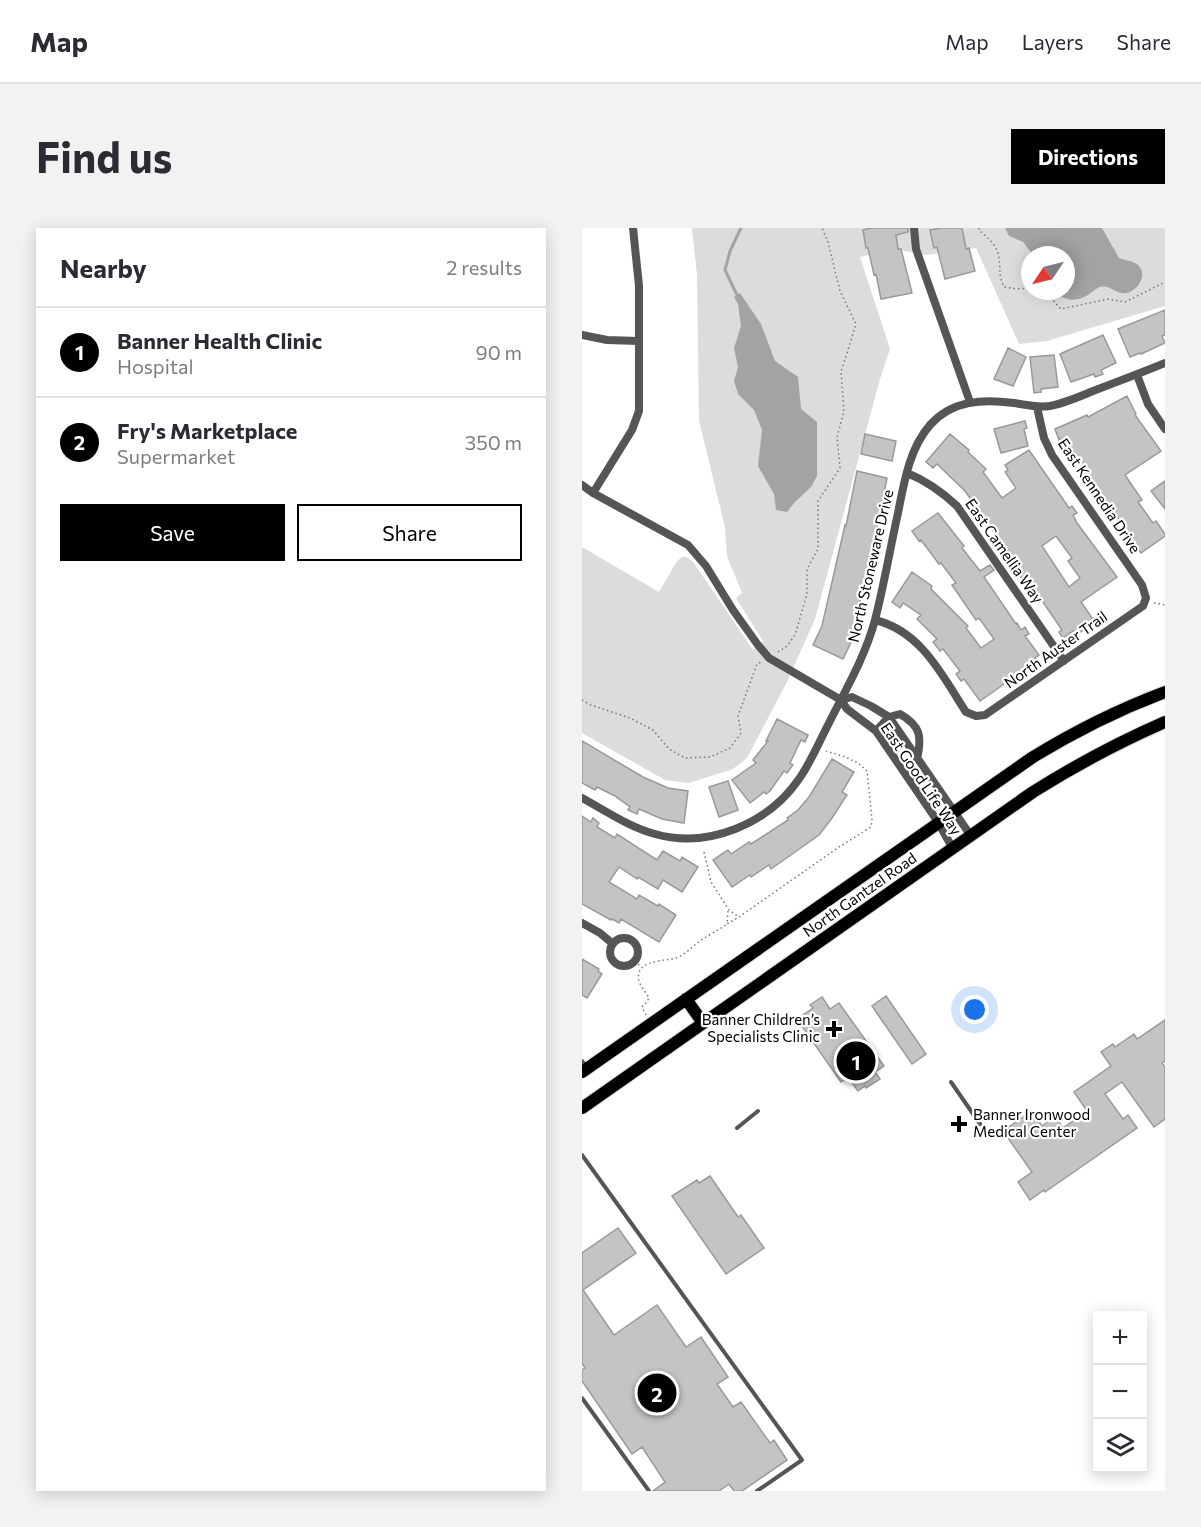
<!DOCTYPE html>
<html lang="en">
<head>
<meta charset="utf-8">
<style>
	:root { --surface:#fff; --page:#f2f2f3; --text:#2b2b33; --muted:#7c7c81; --line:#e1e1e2; --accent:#000 }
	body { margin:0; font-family:Commissioner,sans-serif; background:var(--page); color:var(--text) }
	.controls { position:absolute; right:18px; bottom:18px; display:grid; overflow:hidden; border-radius:0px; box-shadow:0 3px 15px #0003 }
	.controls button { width:54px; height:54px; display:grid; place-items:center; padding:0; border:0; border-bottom:2px solid var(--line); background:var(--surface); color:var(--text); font:30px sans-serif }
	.compass { position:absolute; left:439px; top:18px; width:54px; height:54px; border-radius:50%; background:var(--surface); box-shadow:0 3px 15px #0003; rotate:235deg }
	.you { position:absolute; left:393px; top:782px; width:21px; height:21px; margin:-15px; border:4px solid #fff; border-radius:50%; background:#1a73e8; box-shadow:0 0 0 9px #1a73e833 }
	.badge { display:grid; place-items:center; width:39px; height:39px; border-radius:50%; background:var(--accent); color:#fff; font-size:20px; font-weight:700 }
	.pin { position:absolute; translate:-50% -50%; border:3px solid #fff; box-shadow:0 2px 6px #0006 }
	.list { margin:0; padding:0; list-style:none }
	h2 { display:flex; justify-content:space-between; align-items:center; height:78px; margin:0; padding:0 24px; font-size:26px }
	h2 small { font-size:20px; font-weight:400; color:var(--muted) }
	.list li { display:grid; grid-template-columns:39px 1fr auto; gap:18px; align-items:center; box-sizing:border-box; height:90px; padding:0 24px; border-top:2px solid var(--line) }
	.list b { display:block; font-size:22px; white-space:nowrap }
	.list p { margin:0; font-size:20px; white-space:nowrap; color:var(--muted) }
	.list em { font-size:20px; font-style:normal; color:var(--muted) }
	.actions { display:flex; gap:12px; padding:18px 24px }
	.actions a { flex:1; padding:14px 0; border:2px solid var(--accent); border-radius:0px; text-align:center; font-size:21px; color:var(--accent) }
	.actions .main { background:var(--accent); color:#fff }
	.icon { flex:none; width:33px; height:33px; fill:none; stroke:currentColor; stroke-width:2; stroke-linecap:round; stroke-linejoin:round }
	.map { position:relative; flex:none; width:583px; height:1263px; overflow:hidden; border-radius:0px }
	header { display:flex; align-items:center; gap:36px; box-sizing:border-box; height:84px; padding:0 30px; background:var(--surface); border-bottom:2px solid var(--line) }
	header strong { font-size:28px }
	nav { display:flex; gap:33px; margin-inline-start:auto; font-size:21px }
	.intro { display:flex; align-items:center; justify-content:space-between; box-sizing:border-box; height:144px; padding:0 36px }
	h1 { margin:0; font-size:42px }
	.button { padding:15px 27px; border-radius:0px; background:var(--accent); color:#fff; font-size:21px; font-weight:700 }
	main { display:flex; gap:36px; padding:0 36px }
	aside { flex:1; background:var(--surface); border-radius:0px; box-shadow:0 3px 15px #0003 }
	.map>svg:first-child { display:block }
</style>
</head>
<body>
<header>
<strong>Map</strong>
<nav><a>Map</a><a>Layers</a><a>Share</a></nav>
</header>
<div class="intro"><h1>Find us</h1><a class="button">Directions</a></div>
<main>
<aside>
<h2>Nearby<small>2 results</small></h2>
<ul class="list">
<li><span class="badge">1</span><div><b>Banner Health Clinic</b><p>Hospital</p></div><em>90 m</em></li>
<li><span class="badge">2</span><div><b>Fry's Marketplace</b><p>Supermarket</p></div><em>350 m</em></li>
</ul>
<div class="actions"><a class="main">Save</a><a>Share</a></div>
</aside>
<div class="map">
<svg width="583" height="1263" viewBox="0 0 583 1263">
	<rect width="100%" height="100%" fill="#fff"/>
	<!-- green -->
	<path fill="#dcdcdc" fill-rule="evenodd" d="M110,0h473v78l-118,35 -28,3 -43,-96 -50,7 -31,-6 -35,8 30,92 -10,30 -65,240 -29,65 -39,74 -14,11 -44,14 -24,-3 -83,-47v-186l77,45 18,-31 5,-4h5l7,6 59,87 10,-9 -27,-43 6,-5 -15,-37 -2,-29 -26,-106 -2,-146zM448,27h36v36h-36z"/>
	<!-- water -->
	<path fill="#a3a3a3" d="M423,0h97l17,30c5,2 13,3 18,6 12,10 1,27 -11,29 -10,2 -16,-9 -26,-6 -4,1 -9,6 -12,8 -13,8 -24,5 -35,-4h13v-36h-33l-10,-13 -14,-6z
		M158,65l21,31 14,37 23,16 3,32 16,13v54l-6,11 -17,16 -7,9 -11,-2 -2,-16 -16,-28 4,-36 -8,-20 -16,-16 -4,-13 4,-14 -4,-19 7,-22 -3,-22 -4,-7z"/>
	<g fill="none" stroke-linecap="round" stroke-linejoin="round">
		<!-- stream -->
		<path stroke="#a3a3a3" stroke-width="3" d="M155,67l-12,-25 5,-19 11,-23"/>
	</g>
	<!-- building -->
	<path fill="#c4c4c4" stroke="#999" stroke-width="1.5" fill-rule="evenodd" d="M289,0h37v4l-12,3 2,14h3l11,44 -31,6 -5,-25 -2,1 -6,-27h-2l-3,-18z
		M359,0h21l4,21 3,-1 6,23 -30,8 -8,-32 -3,1 -4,-18z
		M583,82v25l-3,1 3,7 -24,11 -1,-1 -10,4 -12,-28z
		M521,107l13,28 -15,7 2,4 -8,3 -1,-3 -23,8 -11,-28z
		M426,120l18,9 -13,29 -19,-7z
		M472,127l4,32 -17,2v3l-7,1 -4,-36z
		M545,168l9,18 -1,1 26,36 -36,24 17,25 -4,2 15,21 3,-2 9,13v2l-24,17 -24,-36 -4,2 -6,-9 3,-1 -23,-35 -4,3 -5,-7 4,-3 -16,-21 -3,-8 -4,2 -4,-11 32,-14 1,2z
		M443,193l2,7 -3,1 4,17 -27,7 -7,-24z
		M283,206l31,7 -4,20 -31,-7z
		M368,206l19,16 -1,2 18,17 -3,3 19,26 14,-10 -11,-16 3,-2 -3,-5 24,-15 40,58 3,-2 5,7 -4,2 4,8 40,54 -36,25 14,20 -19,13 -3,-4 -10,7 -4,-6 3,-2 -19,-28 -18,-24 -2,2 -7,-9 4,-2 -55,-78 -28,-27 -4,4 -7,-6zM474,308l16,22 -4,3 12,17 -11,9 -27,-41z
		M275,243l30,7 -11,54 4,1 -3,11 -3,-1 -7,36h2l-2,9 -4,-1 -10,51 -10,21 -30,-14 9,-19 23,-101 1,1z
		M583,253v28l-14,-18z
		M356,285l26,33 -2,2 18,23 10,-6 4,5 -10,7 32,47 1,-1 4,7 4,-3 4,7 -4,2 14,19 -4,3 2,3 -57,40 -16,-22 -3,2 -5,-7 4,-3 -17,-22 -3,2 -7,-9 4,-3 -20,-20 4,-4 -18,-12 -3,5 -8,-6 20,-30 20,14 -1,3 37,37 -2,2 15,20 13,-9 -15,-21 -3,2 -24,-35 4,-2 -15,-20 -2,1 -18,-24 -2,1 -7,-10z
		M195,491l31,16 -3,7 -4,-2 -11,23 3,2 -6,8 -3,-2 -14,20 -4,3 -2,-2 -14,11 -18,-23 24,-17 -3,-3 15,-19h-2z
		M0,513l61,36 25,11 20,3 -4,32 -22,-4 -23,-10 -2,5 -9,-4 2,-3 -15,-11 -18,-9 -2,3 -13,-7z
		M250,531l22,13 -12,20 5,3 -15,23 -13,17 -31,22 -17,12 -2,-4 -18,12 -1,-2 -18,12 -19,-27 15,-10 3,4 18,-12 2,2 37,-24 -1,-2 11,-8 11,-13z
		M146,553l10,29 -19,7 -10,-30z
		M0,588l9,6 2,-4 6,5 -2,4 18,11 2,-4 40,26 6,-9 17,10 2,-4 16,10 -16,25 -19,-12 -5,9 -20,-12 -1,2 -18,-12 -10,15 28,17 2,-4 19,11 1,-2 17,11 -17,27 -38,-23 -2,4 -7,-4 -1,1 -29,-16z
		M0,731l17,10 -1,2 4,3 -15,24 -5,-3z
		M304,768l40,58 -14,10 -40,-58z
		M240,769l8,12 9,-6 45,63 -9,6 5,7 -14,9 -1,-2 -7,5 -10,-14 -7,5 -44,-63 16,-11 -3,-3z
		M583,792v41l-3,2 3,4v52l-11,8 -32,-45 -17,12 18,25 5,-4 9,13 -92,64 -1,-2 -14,10 -12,-18 14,-10 -29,-41 29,-20 10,15 13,-10 8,12 24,-17 -13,-19 37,-26 -10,-14 12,-8 2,3 19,-13 3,5z
		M128,948l28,41 3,-2 23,33 -38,26 -54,-78 25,-16 2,3z
		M36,1000l18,25 -53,37 31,45 43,-30 29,42 15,-10 27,40 -11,7 16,23 8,-5 29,41 4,-3 13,20 -45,31h-8l-5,-7 -10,7h-66l12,-9 -23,-35 -10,7 -50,-73v-11l3,-2 -3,-5v-110z"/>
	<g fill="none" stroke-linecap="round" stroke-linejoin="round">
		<defs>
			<path id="primary" d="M104,771l17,24
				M0,844l451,-315c44,-27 84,-47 132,-65
				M0,880l451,-316c43,-27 86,-50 132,-70"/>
		</defs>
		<!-- primary casing -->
		<use href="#primary" stroke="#dbdbdb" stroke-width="14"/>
		<!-- path -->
		<path stroke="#777" stroke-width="1.5" stroke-dasharray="1.5 3" stroke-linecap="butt" d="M397,0v2c9,8 19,16 20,28 2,13 -1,16 5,29l12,2 14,-1
			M462,63l17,18 47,-10 17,3 40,-20
			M572,375l11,2
			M196,424l9,-6 8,-11 12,-41v-25l11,-20v-48l22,-33 -3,-31 7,-26 -3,-39 15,-48 -16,-33 -12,-49 -6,-14
			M0,472l9,5 39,13 23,12 16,19 16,9 25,-1 20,-9 11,-15 -3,-17 19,-52 4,-2
			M122,624l7,30 18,28 10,7 100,-70 32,-20 1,-7 -5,-49 -9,-8 -15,-7 -17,-5
			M146,683l-1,13 12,-7
			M53,733l6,6
			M64,787l-4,-8 5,-5 2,-4c-4,-8 -13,-15 -10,-25 3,-13 27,-12 37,-15 11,-4 17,-13 27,-19 7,-5 16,-9 24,-15"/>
		<!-- lane -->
		<path stroke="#555" stroke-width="4" d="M0,833l5,7
			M369,854l29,42
			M155,900l21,-17
			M0,927l220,305 -45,31
			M0,1170l67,93"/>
		<!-- street -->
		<path stroke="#555" stroke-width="8" d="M332,0l2,21 54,153
			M0,107l25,5 31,1
			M555,147l11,29 17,25
			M325,245c20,8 34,18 50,33l107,155
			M0,257l11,8 95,52 18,21 27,44 25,35 11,13 72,42 6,9 29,22 62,91 15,27
			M11,265l39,-63 7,-19v-125l-6,-58
			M293,392c46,11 67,55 91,92l10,4 9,-1 158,-109 3,-8 -4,-13 -90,-130 -8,-17 -7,-31
			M259,472l11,-3 19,9 18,11 82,119
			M294,503l13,-14 11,-3c21,12 22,23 17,45
			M0,570c24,13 47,29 73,36 53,15 113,-10 144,-55 12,-17 20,-37 30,-56 17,-34 36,-66 46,-103 9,-35 15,-71 23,-107 6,-30 11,-64 32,-88 22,-25 53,-26 84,-22 12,2 24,5 36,3 15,-3 29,-9 43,-15 24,-9 48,-18 72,-28
			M0,695l18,10 13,11
			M28 724a14 14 0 1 1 28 0a14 14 0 1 1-28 0Z"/>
		<!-- primary -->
		<use href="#primary" stroke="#000" stroke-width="12"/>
	</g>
	<!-- markers -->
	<g fill="#000" stroke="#fff" stroke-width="2">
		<path d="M249 792h6v6h6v6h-6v6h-6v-6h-6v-6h6z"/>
		<path d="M374 887h6v6h6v6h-6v6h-6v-6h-6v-6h6z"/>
	</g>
	<g text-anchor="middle" stroke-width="4.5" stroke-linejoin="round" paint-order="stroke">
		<!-- street labels -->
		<g font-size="15" fill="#000" stroke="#fff">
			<text transform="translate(517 268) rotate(56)" y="5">East Kennedia Drive</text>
			<text transform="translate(422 323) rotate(55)" y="5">East Camellia Way</text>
			<text transform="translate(289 338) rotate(-77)" y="5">North Stoneware Drive</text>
			<text transform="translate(474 422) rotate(-35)" y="5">North Auster Trail</text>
			<text transform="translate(339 551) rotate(56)" y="5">East Good Life Way</text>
			<text transform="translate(278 667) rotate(-35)" y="5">North Gantzel Road</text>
		</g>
		<!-- poi labels -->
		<g font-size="15" fill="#000" stroke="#fff" text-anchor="end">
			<text x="238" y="797">Banner Children’s<tspan x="238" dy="17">Specialists Clinic</tspan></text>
			<text x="391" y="892" text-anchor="start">Banner Ironwood<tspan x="391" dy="17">Medical Center</tspan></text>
		</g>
	</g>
</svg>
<div class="controls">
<button>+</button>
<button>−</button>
<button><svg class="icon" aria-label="layers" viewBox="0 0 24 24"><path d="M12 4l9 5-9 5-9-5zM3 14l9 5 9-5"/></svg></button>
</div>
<svg class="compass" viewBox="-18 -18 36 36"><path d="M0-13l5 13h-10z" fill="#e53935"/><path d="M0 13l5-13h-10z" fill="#7c7c81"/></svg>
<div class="you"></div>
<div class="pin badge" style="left:274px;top:833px">1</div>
<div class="pin badge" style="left:75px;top:1165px">2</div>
</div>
</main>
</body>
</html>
